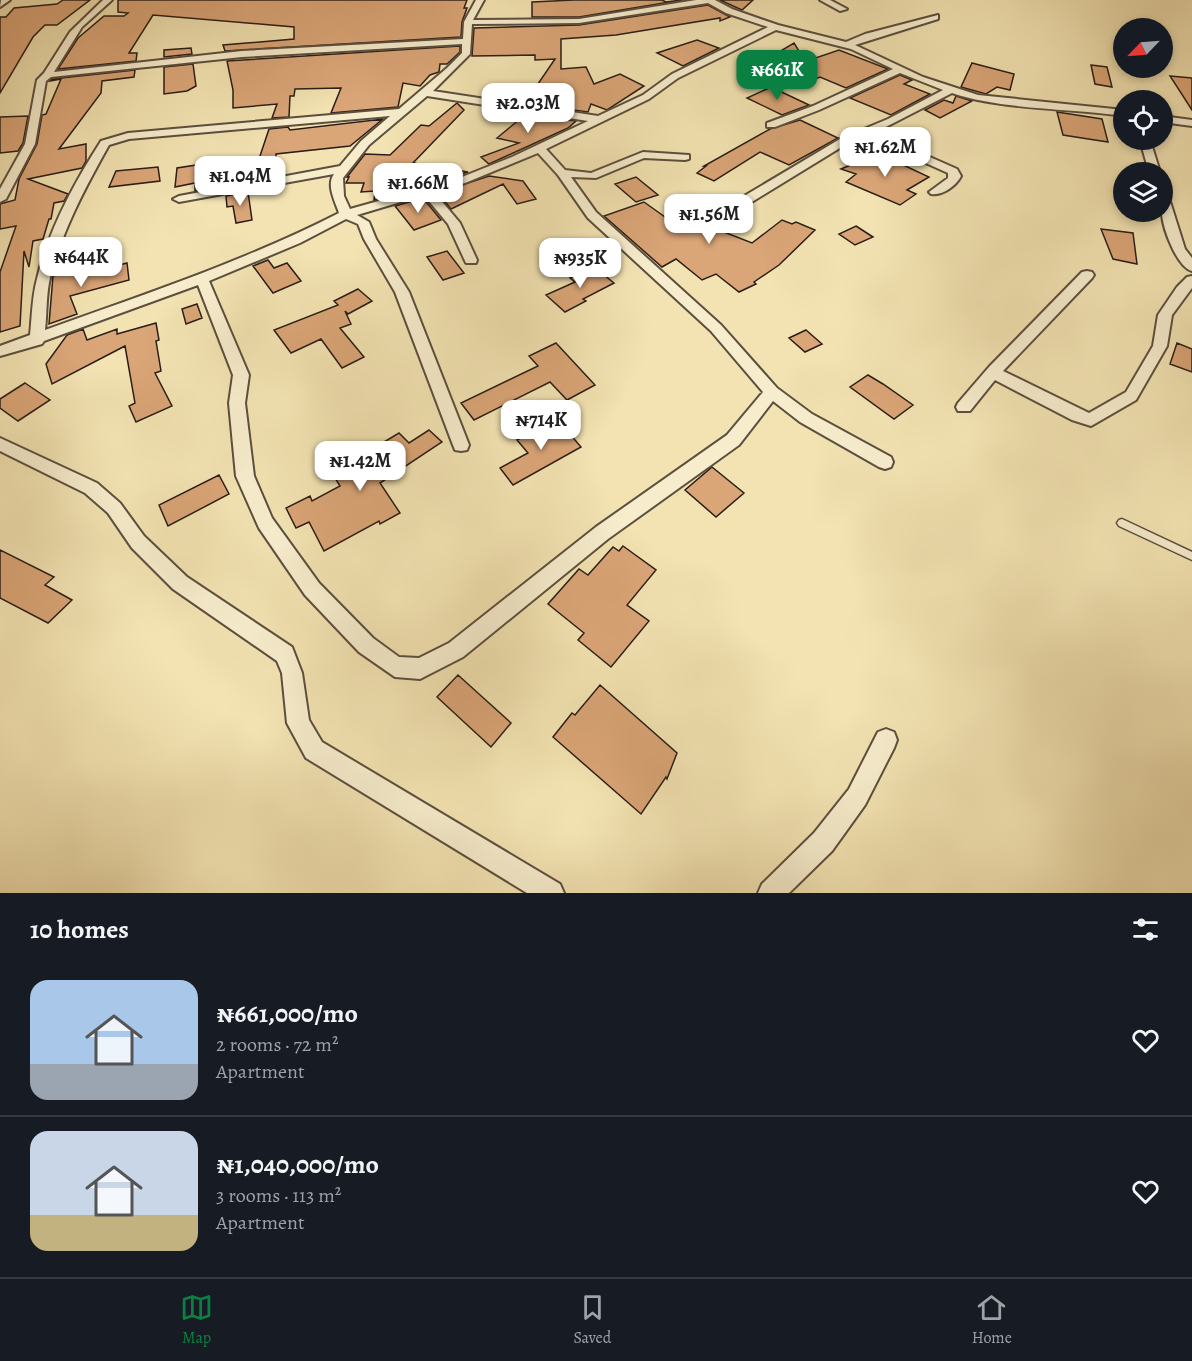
<!DOCTYPE html>
<html lang="en">
<head>
<meta charset="utf-8">
<style>
  body { margin:0; font-family:Alegreya,serif; background:#20242c; color:#f1f3f6; height:100vh; display:flex; flex-direction:column; font-size:22px; white-space:nowrap }
  * { box-sizing:border-box; margin:0 }
  p { font-size:20px; color:#9ea1a6 }
  .icon { flex:none; width:33px; height:33px; fill:none; stroke:currentColor; stroke-width:2; stroke-linecap:round; stroke-linejoin:round }
  .map { position:relative; height:893px; overflow:hidden }
  .side { display:flex; flex-direction:column; background:#171b24; flex:1 }
  .side>* { flex:none }
  .needle { width:39px; rotate:245deg }
  .buttons { position:absolute; left:1113px; top:18px; display:grid; gap:12px }
  .buttons a { display:grid; place-items:center; width:60px; height:60px; border-radius:50%; background:#171b24; box-shadow:0 3px 9px #0003; font-size:30px }
  .price { position:absolute; translate:-50% -51px; padding:0 14px; border-radius:12px; background:#fff; color:#222; font-size:20px; line-height:39px; filter:drop-shadow(0 2px 3px #0008) }
  .price::after { content:''; position:absolute; left:50%; top:36px; width:18px; height:14px; margin-left:-9px; background:inherit; clip-path:polygon(0 0,100% 0,50% 100%) }
  .price.selected { background:#0b8043; color:#fff }
  ul { padding:0; list-style:none }
  li { display:flex; align-items:center; gap:18px; height:150px; padding:0 30px }
  li+li { border-top:2px solid #363941 }
  li span { display:grid; place-items:center; flex:none; width:168px; height:120px; border-radius:18px; color:#555 }
  li>.icon { margin-inline-start:auto }
  span .icon { width:72px; height:72px; fill:#fffc; stroke-width:1 }
  li b { font-size:26px }
  h2 { display:flex; justify-content:space-between; align-items:center; height:72px; padding:0 30px; font-size:26px }
  .menu { display:flex; justify-content:space-around; align-items:center; height:84px; border-top:2px solid #363941; background:#171b24; font-size:16px; color:#9ea1a6 }
  .menu a { display:grid; justify-items:center; gap:3px }
  .menu .selected { color:#0b8043 }
  .map>svg:first-child { display:block }
  .building { fill:#daa577; stroke:#291e17; stroke-width:1.5 }
  .lines { fill:none; stroke-linecap:round; stroke-linejoin:round }
  .lane-casing { stroke:#5c4f3e; stroke-width:3 }
  .street-casing { stroke:#5c4f3e; stroke-width:4 }
  .lane { fill:#f7edcd; fill-rule:evenodd }
  .street { fill:#f7edcd; fill-rule:evenodd }
</style>
</head>
<body>
<div class="map">
<svg width="1192" height="893" viewBox="0 0 1192 893">
  <rect width="100%" height="100%" fill="#f3e3b2"/>
  <filter id="stains"><feTurbulence type="fractalNoise" baseFrequency=".00333" numOctaves="4"/><feColorMatrix values="0 0 0 0 .2 0 0 0 0 .09 0 0 0 0 .02 0 0 0 .5 -.17"/></filter>
  <radialGradient id="worn" r=".72"><stop offset=".6" stop-color="#630" stop-opacity="0"/><stop offset="1" stop-color="#630" stop-opacity=".3"/></radialGradient>
  <path class="building" d="M63,0h27l-33,25h-12l-12,12 -33,56v-76h6l8,-9 43,-4z
    M118,0h349l-3,8h3l-5,14 -1,15 -236,14 -2,-6 71,-6v-12l-141,-12 -24,38h8l-1,8 -78,8 20,-31 26,-22h20l4,-3 -10,-1z
    M574,0h88l4,2 16,-2 -103,17h-47v-15z
    M720,0h33l-11,10z
    M708,5l22,12 -10,4v-3l-104,17 -55,4v30l25,-2 8,17 26,-10 24,12 -37,24 -16,-6 -3,8 -51,-7 4,-3 -14,-2 28,-41 -20,1v-5l-63,1 2,-28 105,-3z
    M697,40l22,8 -36,18 -26,-13z
    M794,43l5,8 -25,21 65,-22 49,19 -42,19 -26,-11 -23,10 -48,-17z
    M460,46v6l-13,12h-7l-1,8 -9,3 -10,11 -17,-3 -5,24 -67,6 10,-25 -46,1 -1,7h-4l-1,21 -17,1 5,-14 -44,4v-18l-6,-29z
    M191,48l1,6 -28,3v-7z
    M972,63l42,11 -4,16 -13,-3 -11,7 -25,-7z
    M193,64l3,22 -9,5 -23,3v-27z
    M1091,65l16,2 5,20 -17,-3z
    M135,70l-1,7 -32,4 -1,12 -42,56 27,-5v17l-4,7 -54,11 40,15 -4,7 -10,2 -3,16h-2l-6,20 -10,2 -4,26 -5,-16 -4,75 -20,6v-60l16,-46 -16,3v-25l15,-4 4,-21 18,-35 5,-29 4,-1 15,-35 -11,2 2,-2z
    M900,75l12,5 -8,4 26,10 -39,21 -41,-17z
    M1170,76l22,2v32z
    M771,87l38,18 -27,10 -35,-17z
    M956,96l16,5 -32,17 -15,-8 19,-10 9,3z
    M457,103l7,7 -51,53 55,9 -94,28 1,-9 -14,1 3,-9h-18l3,-6h-2l18,-23 25,1 31,-30 8,1z
    M1057,112l45,7 6,23 -45,-7z
    M526,114l50,7 -8,7 -79,36 -8,-7 38,-14 -22,-5z
    M28,116l-5,27 -5,8 -18,2v-36z
    M383,119l-33,27 -74,8v11l-20,3 13,-39 19,-2 2,3z
    M800,120l38,18 -49,27 -29,-13 -46,29 -17,-8 9,-7h-2l66,-37z
    M877,154l5,1 47,22 -22,13 9,4 -16,11 -54,-23 10,-8 -15,-5z
    M242,158l4,23 -51,10v-8l-20,4 2,-19z
    M158,167l2,14 -51,6 7,-16z
    M489,176l34,5 13,18 -19,5 -14,-20 -52,25 -13,-16z
    M636,177l22,18 -22,7 -21,-18z
    M248,192l4,28 -16,3 -3,-17 -6,1 -1,-11z
    M423,198l18,22 -27,10 -19,-24z
    M644,202l38,27 13,-12 18,8 -2,2 41,16 30,-23 10,4 4,-2 19,8 -36,35 -25,17 2,2 -17,8 -23,-18 -14,6 -26,-21 -14,8 -58,-51z
    M856,226l17,11 -18,8 -16,-11z
    M1101,229l32,4 4,31 -24,-5z
    M447,251l17,22 -21,7 -16,-23z
    M268,260l6,8 13,-5 14,18 -28,12 -20,-27z
    M127,263l2,17 -59,16 7,18 -28,10 4,-48 31,-9 2,7z
    M593,266l21,17 -31,16 3,2 -21,11 -19,-17 29,-13 -5,-4z
    M358,289l14,12 -24,13 -3,-3 6,13 -11,4 24,29 -22,11 -21,-29 -30,14 -17,-23 64,-25 -4,-4z
    M197,304l5,14 -16,6 -4,-15z
    M156,323l3,17 -3,1 5,30 -6,2 17,33 -36,16 -7,-16 6,-3 -10,-57 -73,38 -6,-20 21,-29 16,-6 4,11 30,-11v5z
    M806,330l16,14 -17,8 -16,-14z
    M556,343l39,42 -28,15 -17,-18 -76,38 -13,-17 77,-37 -9,-10z
    M1177,343l15,6v23l-22,-8z
    M868,375l15,9 30,21 -19,14 -44,-32z
    M25,383l25,17 -32,21 -18,-13v-9z
    M557,419l24,28 -68,38 -13,-17 28,-15 -11,-13z
    M429,430l13,12 -62,41 20,30 -20,11 -1,-3 -55,30 -15,-29 -13,6 -10,-20 24,-12 2,5 28,-15 -8,-13 67,-40 10,10z
    M712,467l32,26 -28,24 -31,-27z
    M219,475l10,19 -61,32 -9,-21z
    M623,546l33,24 -29,35 22,16 -38,46 -33,-27 6,-7 -36,-29 31,-35 9,6 25,-28 6,4z
    M0,550l54,27 -9,8 27,15 -24,23 -48,-25z
    M458,675l53,48 -20,24 -54,-50z
    M600,685l77,68 -10,26 -1,-2 -25,37 -88,-77 19,-24 3,2z"/>
  <g class="lines">
    <g class="lane-casing">
      <path id="lane" d="M1122,519l70,33v8l-73,-34 -2,-3 2,-3z"/>
    </g>
    <g class="street-casing">
      <path id="street" d="M1,0h9l-10,7z
        M103,0h9l-30,27 -28,45 188,-21 221,-12 1,-17 12,-22h8l-11,20 106,-1 117,-19h19l17,9 46,16 68,17 19,-8 73,-19v4l-83,26 68,32 55,18 146,15v6c-55,-8 -122,-6 -172,-23l-74,38 11,8 68,30 4,7c-5,10 -19,20 -30,18l-2,-2 19,-14v-5l-67,-30 -12,-9 -21,9 -116,71h-8v-6l116,-69 48,-20 55,-29 -43,-17 -81,37 -44,17h-8v-4l46,-17 80,-37 -42,-20 -75,-19 -98,48 -29,21 -103,50 19,21 26,3 52,-21 46,3v4l-4,1 -41,-2 -48,20 -25,-1 25,35 125,113 56,63 35,26 79,43 2,5 -2,5 -6,2 -6,-2 -79,-45 -27,-21 -34,44 -131,94 -145,118 -43,22 -25,-2 -36,-25 -54,-57 -46,-67 -23,-52 -7,-73 4,-28 -35,-90 -154,56 -2,3 -42,12v-10l30,-11c2,-18 2,-38 7,-56 11,-48 37,-96 64,-138l27,-8 271,-24 48,-41 15,-15v-9l-220,13 -191,20 -5,4 -11,63 -29,55 -6,3v-13l25,-45 12,-64 7,-7 26,-41zM708,3l18,10 42,14 -96,47 -29,21 -45,21 -165,-25 37,-37 2,-30 107,-1zM427,96l161,25 -76,36 -55,22 -107,30 -6,-13 -1,-18 26,-33zM390,116l-29,25 -21,25 -161,30 -6,3 6,3 155,-28c-8,11 1,27 5,39 -94,48 -194,81 -294,117 2,-17 1,-36 5,-52 12,-47 35,-90 59,-133l20,-6zM538,153l20,22 30,43 123,113 52,61 -36,43 -131,92 -147,116 -30,15 -20,-1 -26,-19 -54,-55 -47,-65 -18,-42 -9,-73 4,-28 -40,-94 91,-38 46,-24 12,5 6,15 31,53 58,153 2,5 6,1 6,-1 2,-5 -60,-153 -33,-53 -7,-17 -12,-7 67,-20 24,29 18,39h10l1,-3 -17,-37 -26,-31 31,-9z
        M820,0h10l17,9 -7,2z
        M1162,116l30,4v6l-30,-4z
        M1140,140h10l10,32h-11z
        M1162,192l6,3 17,54 7,9v13c-15,-4 -29,-42 -30,-57 -1,-4 0,-15 0,-22z
        M1087,271l5,1 2,3 -2,3 -89,93 86,42 37,-21 27,-46 5,-31 19,-28 10,-10 5,-1v12l-20,27 -5,31 -31,54 -45,26 -19,-6 -77,-40 -25,31h-12l-2,-4 2,-4 31,-36 93,-95z
        M0,438l97,45 23,20 24,33 43,41 105,70 10,26 7,47 13,22 238,142 4,9h-37l-221,-135 -19,-35 -5,-50 -5,-12 -104,-72 -41,-41 -24,-35 -23,-20 -85,-42z
        M886,729l8,3 3,8 -3,8 -29,57 -33,46 -43,42h-31l4,-9 52,-51 35,-44 29,-57z"/>
    </g>
    <use href="#lane" class="lane"/>
    <use href="#street" class="street"/>
  </g>
  <rect width="100%" height="100%" filter="url(#stains)"/>
  <rect width="100%" height="100%" fill="url(#worn)"/>
</svg>
<div class="buttons">
<a><svg class="needle" viewBox="-14 -14 28 28"><path d="M0-13l5 13h-10z" fill="#e53935"/><path d="M0 13l5-13h-10z" fill="#9ea1a6"/></svg></a>
<a><svg class="icon" aria-label="locate" viewBox="0 0 24 24"><circle cx="12" cy="12" r="6"/><path d="M12 2v4M12 18v4M2 12h4M18 12h4"/></svg></a>
<a><svg class="icon" aria-label="layers" viewBox="0 0 24 24"><path d="M12 4l9 5-9 5-9-5zM3 14l9 5 9-5"/></svg></a>
</div>
<b class="price selected" style="left:777px;top:101px">₦661K</b>
<b class="price" style="left:528px;top:134px">₦2.03M</b>
<b class="price" style="left:885px;top:178px">₦1.62M</b>
<b class="price" style="left:240px;top:207px">₦1.04M</b>
<b class="price" style="left:418px;top:214px">₦1.66M</b>
<b class="price" style="left:709px;top:245px">₦1.56M</b>
<b class="price" style="left:81px;top:288px">₦644K</b>
<b class="price" style="left:580px;top:289px">₦935K</b>
<b class="price" style="left:541px;top:451px">₦714K</b>
<b class="price" style="left:360px;top:492px">₦1.42M</b>
</div>
<section class="side">
<h2>10 homes<svg class="icon" aria-label="filters" viewBox="0 0 24 24"><path d="M4 7h16M4 17h16"/><circle cx="9" cy="7" r="2"/><circle cx="15" cy="17" r="2"/></svg></h2>
<ul>
<li><span style="background:linear-gradient(#a9c7e8 70%,#9aa5b1 0)"><svg class="icon" aria-label="home" viewBox="0 0 24 24"><path d="M3 11l9-7 9 7M6 9v11h12V9"/></svg></span><div><b>₦661,000/mo</b><p>2 rooms · 72 m²</p><p>Apartment</p></div><svg class="icon" aria-label="heart" viewBox="0 0 24 24"><path d="M12 20l-8-8c-3-5 5-10 8-4 3-6 11-1 8 4z"/></svg></li>
<li><span style="background:linear-gradient(#c9d6e8 70%,#c2b280 0)"><svg class="icon" aria-label="home" viewBox="0 0 24 24"><path d="M3 11l9-7 9 7M6 9v11h12V9"/></svg></span><div><b>₦1,040,000/mo</b><p>3 rooms · 113 m²</p><p>Apartment</p></div><svg class="icon" aria-label="heart" viewBox="0 0 24 24"><path d="M12 20l-8-8c-3-5 5-10 8-4 3-6 11-1 8 4z"/></svg></li>
</ul>
</section>
<nav class="menu">
<a class="selected"><svg class="icon" aria-label="map" viewBox="0 0 24 24"><path d="M3 6l6-2 6 2 6-2v14l-6 2-6-2-6 2zM9 4v14M15 6v14"/></svg>Map</a>
<a><svg class="icon" aria-label="saved" viewBox="0 0 24 24"><path d="M7 4h10v16l-5-4-5 4z"/></svg>Saved</a>
<a><svg class="icon" aria-label="home" viewBox="0 0 24 24"><path d="M3 11l9-7 9 7M6 9v11h12V9"/></svg>Home</a>
</nav>
</body>
</html>
